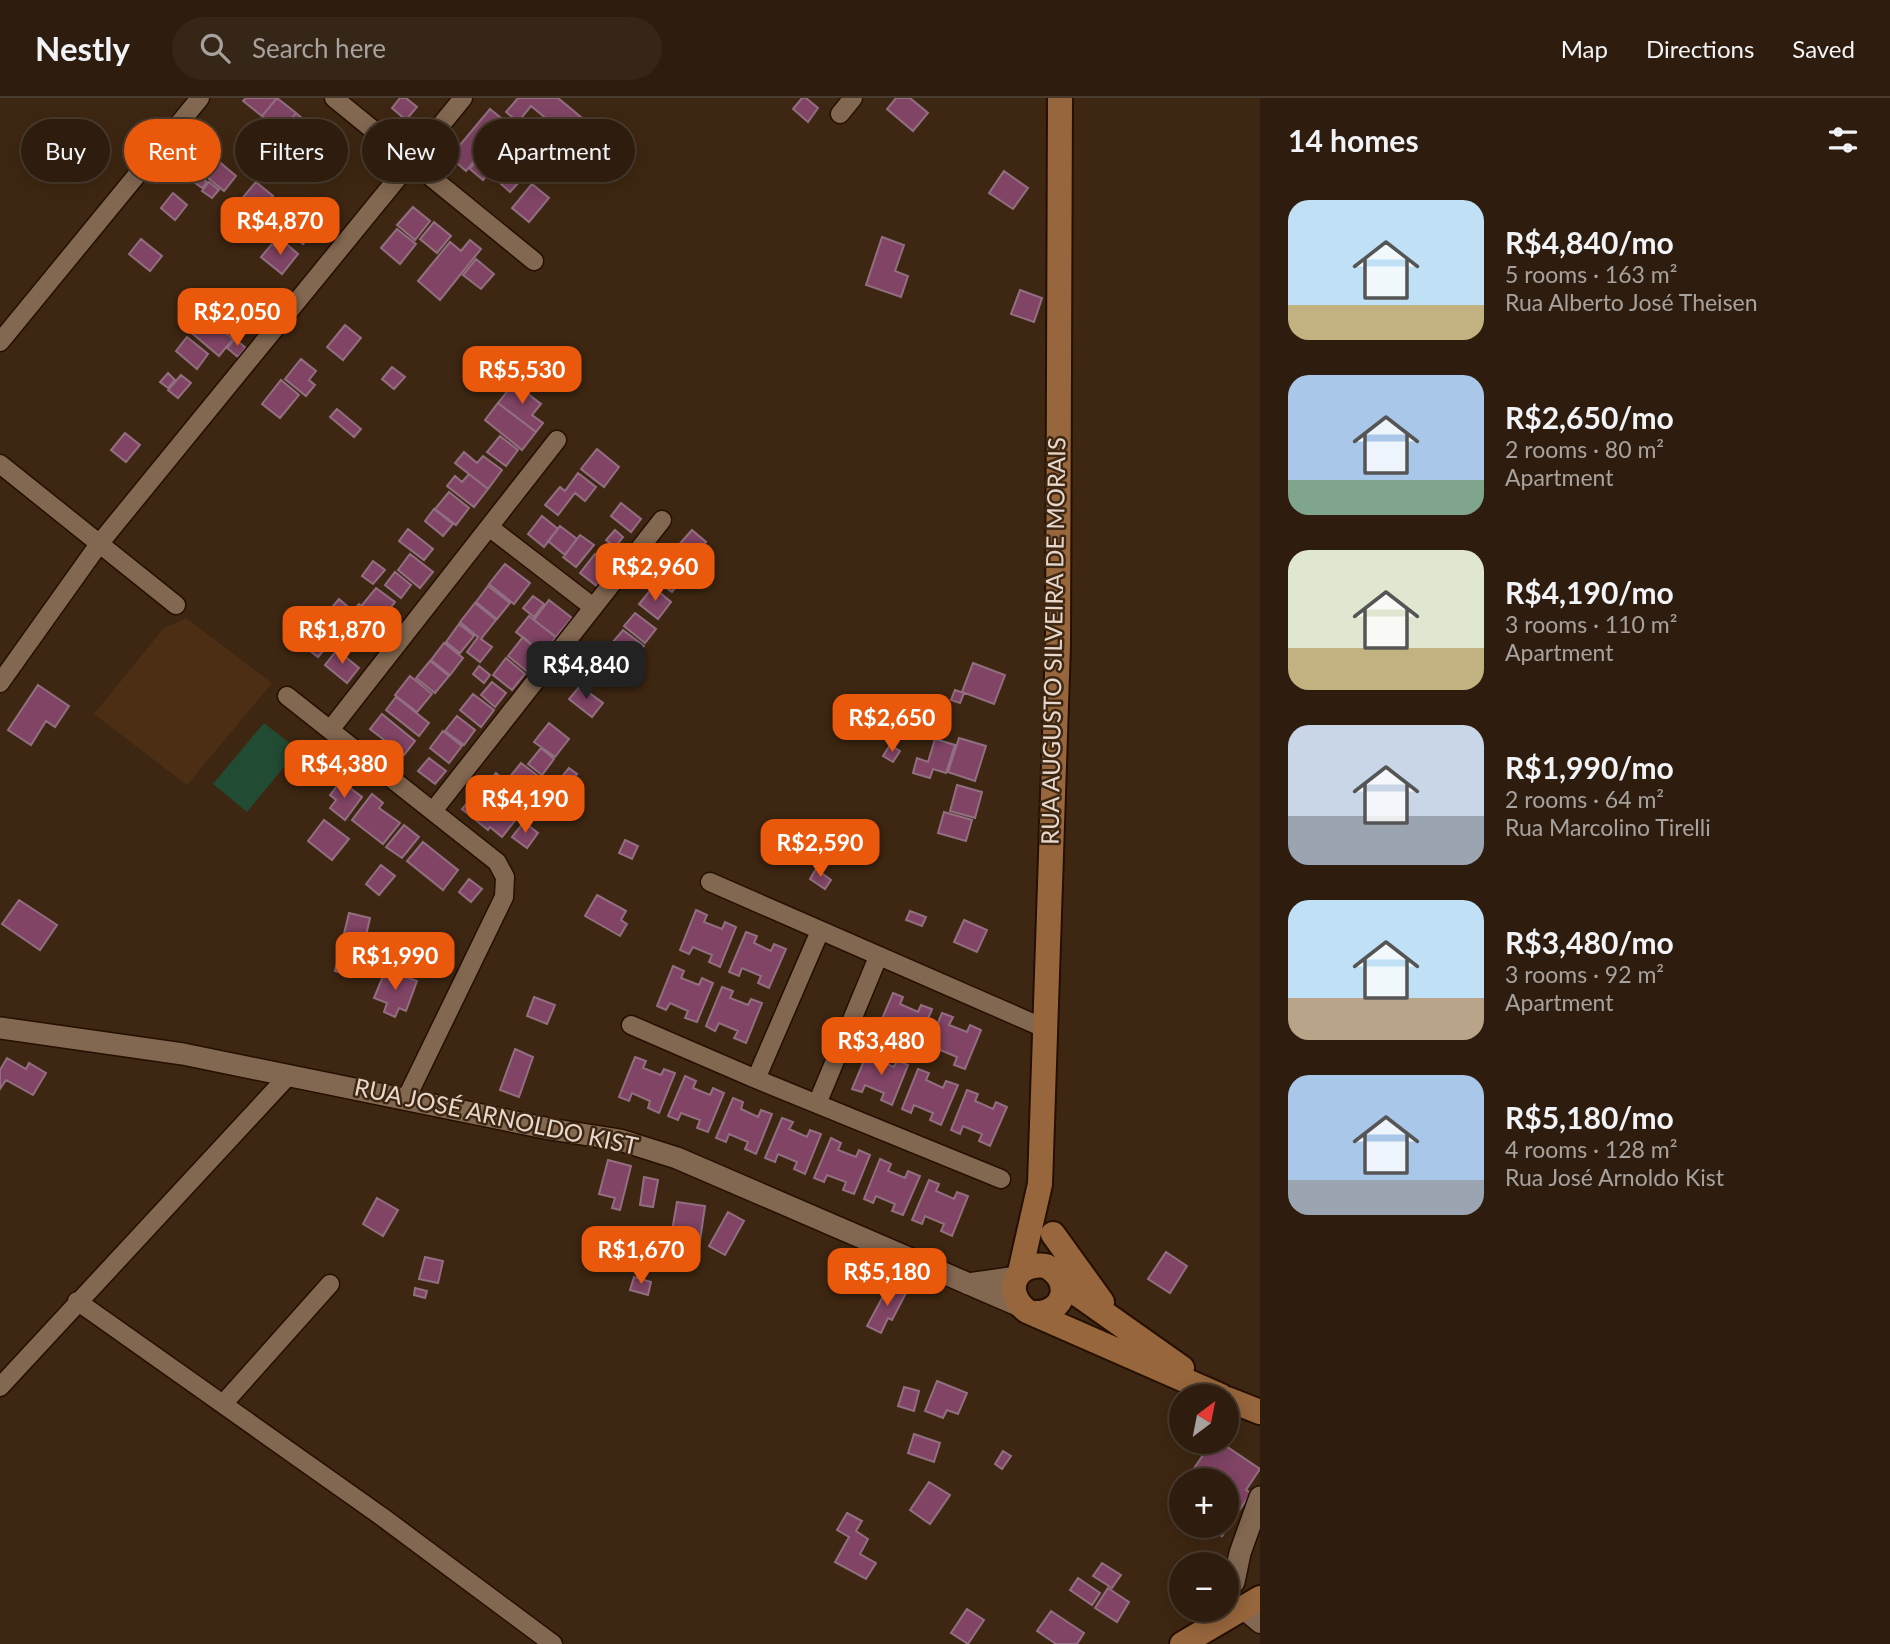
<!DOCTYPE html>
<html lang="en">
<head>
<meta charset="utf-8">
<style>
  body { margin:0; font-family:Lato,sans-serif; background:#362617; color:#f1f3f6; height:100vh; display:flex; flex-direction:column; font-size:26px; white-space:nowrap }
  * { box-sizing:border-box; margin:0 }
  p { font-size:23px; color:#a7a29e }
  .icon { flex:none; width:38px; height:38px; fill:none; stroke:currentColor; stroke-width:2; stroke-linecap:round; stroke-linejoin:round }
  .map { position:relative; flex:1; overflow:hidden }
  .details { display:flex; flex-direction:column; background:#2e1d0e; width:630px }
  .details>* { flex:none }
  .top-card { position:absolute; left:21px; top:21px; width:665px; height:63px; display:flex; gap:14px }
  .needle { width:46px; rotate:32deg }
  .tools { position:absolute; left:1169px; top:1286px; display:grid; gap:14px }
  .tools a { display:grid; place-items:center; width:70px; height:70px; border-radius:50%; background:#2e1d0e; box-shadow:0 4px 18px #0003,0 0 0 2px #493b2e; font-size:35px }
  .price { position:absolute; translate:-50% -60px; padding:0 16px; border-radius:14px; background:#ea580c; color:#fff; font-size:23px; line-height:46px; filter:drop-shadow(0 2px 4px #0008) }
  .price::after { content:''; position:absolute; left:50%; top:42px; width:21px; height:16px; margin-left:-10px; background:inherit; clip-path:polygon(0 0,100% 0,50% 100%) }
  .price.on { background:#222; color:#fff }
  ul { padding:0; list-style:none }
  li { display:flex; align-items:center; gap:21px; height:175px; padding:0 28px }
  li span { display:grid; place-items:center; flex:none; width:196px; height:140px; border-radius:21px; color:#555 }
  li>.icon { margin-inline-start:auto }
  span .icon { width:84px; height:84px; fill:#fffc; stroke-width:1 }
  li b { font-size:30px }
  h2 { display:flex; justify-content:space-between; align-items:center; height:84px; padding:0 28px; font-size:30px }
  .pill { padding:0 24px; border-radius:32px; background:#2e1d0e; box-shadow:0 4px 18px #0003,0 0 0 2px #493b2e; font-size:24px; line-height:63px }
  .pill.on { background:#ea580c; color:#fff }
  header { display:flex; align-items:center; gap:42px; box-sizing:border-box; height:98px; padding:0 35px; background:#2e1d0e; border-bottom:2px solid #493b2e }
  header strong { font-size:33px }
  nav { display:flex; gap:38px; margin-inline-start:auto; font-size:24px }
  .search { width:490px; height:63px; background:#362617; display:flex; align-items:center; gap:18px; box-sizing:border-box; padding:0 24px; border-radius:38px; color:#a7a29e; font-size:26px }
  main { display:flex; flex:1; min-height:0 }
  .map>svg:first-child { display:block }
  .built { fill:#4b2e13 }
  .green { fill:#214b33 }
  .building { fill:#814465; stroke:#916f80; stroke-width:2 }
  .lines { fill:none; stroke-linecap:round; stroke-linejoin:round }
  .minor-casing { stroke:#240f00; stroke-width:21 }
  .tertiary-casing { stroke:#240f00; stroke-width:24 }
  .secondary-casing { stroke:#240f00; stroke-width:28 }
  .minor { stroke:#836851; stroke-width:18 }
  .tertiary { stroke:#836851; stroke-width:21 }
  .secondary { stroke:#97663c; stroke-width:24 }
  .labels { text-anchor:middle; stroke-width:5; stroke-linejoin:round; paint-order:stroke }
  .street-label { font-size:24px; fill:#e8d8cc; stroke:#3e2712 }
</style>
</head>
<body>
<header>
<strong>Nestly</strong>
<div class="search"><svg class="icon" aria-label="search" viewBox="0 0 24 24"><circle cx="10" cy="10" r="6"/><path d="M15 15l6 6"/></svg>Search here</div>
<nav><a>Map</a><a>Directions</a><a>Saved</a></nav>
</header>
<main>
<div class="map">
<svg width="1260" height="1546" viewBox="0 0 1260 1546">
  <rect width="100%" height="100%" fill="#3e2712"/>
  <path class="built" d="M186,520l86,65 -85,102 -93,-71 69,-85z"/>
  <path class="green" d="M264,625l34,27 -51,62 -34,-28z"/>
  <path class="building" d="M246,0h31l-15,18 -19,-15z
    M277,0l19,15 -15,19 -19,-16z
    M400,0h6l11,9 -11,13 -14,-12z
    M518,0h40l24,20 -15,18 -36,-30 -13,16 -12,-10z
    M802,0h4l12,10 -10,14 -15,-13z
    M896,0h14l18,15 -15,18 -26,-22z
    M490,11l16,13 -40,49 -16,-14z
    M296,15l19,16 -15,18 -19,-15z
    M268,43l13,11 -8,10 -13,-11z
    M527,46l10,8 -10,13 -10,-9z
    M204,51l32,27 -12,15 -33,-27z
    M302,51l12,10 -13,16 -12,-10z
    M485,52l13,11 -15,19 -13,-11z
    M315,62l7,6 -9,12 -8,-7z
    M192,71l15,13 -5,6 -16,-12z
    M1004,73l24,17 -15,21 -24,-16z
    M509,76l10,8 -9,10 -9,-8z
    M209,84l10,8 -7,8 -10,-7z
    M256,84l17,14 -17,20 -17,-14z
    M532,86l17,14 -20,24 -17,-14z
    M173,95l14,12 -12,15 -14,-12z
    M413,109l17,14 -15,19 -18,-15z
    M294,115l21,17 -12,14 -21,-17z
    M434,124l17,14 -14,17 -17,-14z
    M397,131l19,15 -16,20 -19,-16z
    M882,139l22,8 -9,26 13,5 -7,21 -35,-12z
    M141,141l21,17 -12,15 -21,-17z
    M470,142l11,9 -41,51 -22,-19 32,-39 11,9z
    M283,143l15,13 -16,20 -21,-17 11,-13 5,4z
    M476,161l18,15 -13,15 -18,-14z
    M1020,192l22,8 -8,24 -23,-8z
    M206,219l27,22 -14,17 -26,-22z
    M345,227l16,13 -18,22 -16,-13z
    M187,239l21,17 -11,15 -21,-18z
    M235,241l11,9 -8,9 -11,-9z
    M301,261l15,12 -7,9 6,5 -9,11 -21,-17z
    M392,269l13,10 -11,12 -12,-10z
    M168,275l7,7 -7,8 -8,-6z
    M181,277l10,8 -13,15 -10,-8z
    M281,282l18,15 -19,23 -18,-14z
    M514,285l27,21 -9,11 11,8 -7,9 -38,-29z
    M498,305l38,29 -14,18 -37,-30z
    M337,311l24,20 -7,8 -24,-20z
    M125,335l15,12 -14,17 -15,-12z
    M500,338l18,14 -12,16 -19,-14z
    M597,351l22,18 -15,20 -23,-18z
    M464,354l13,11 6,-7 19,14 -14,19 -33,-26z
    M578,375l18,14 -11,14 -10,-8 -17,22 -13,-10 15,-18 5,4z
    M469,376l19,15 -14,18 -27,-21 8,-10 7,6z
    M449,394l20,16 -13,17 -21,-16z
    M621,405l20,16 -10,13 -20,-16z
    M434,411l19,15 -10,12 -18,-15z
    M542,418l16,13 -14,18 -16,-13z
    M560,428l17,13 -12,16 -17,-14z
    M408,431l25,20 -9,11 -25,-19z
    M615,432l8,7 -8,10 -9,-7z
    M692,432l14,12 -14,18 10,8 -9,12 -27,-21z
    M580,437l14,10 -18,22 -13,-10z
    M410,456l23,18 -13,16 -22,-18z
    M595,456l18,14 -15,19 -18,-14z
    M373,463l12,9 -12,14 -11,-8z
    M669,465l16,13 -13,16 -17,-12z
    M505,466l25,19 -16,21 -25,-20z
    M395,474l16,13 -10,13 -16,-13z
    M488,488l22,17 -13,16 -21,-17z
    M653,489l18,15 -13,17 -19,-15z
    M376,490l19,14 -14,18 -19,-15z
    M533,498l11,8 -10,13 -11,-9z
    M339,501l14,12 6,-7 21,16 -11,14 -36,-28z
    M549,502l23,18 -16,19 -22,-17z
    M475,505l21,17 -15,19 11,8 -12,15 -13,-10 11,-15 -18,-15z
    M329,514l26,20 -15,19 -26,-20z
    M635,515l21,16 -11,14 -21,-17z
    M529,518l27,21 -13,17 -27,-22z
    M459,526l15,12 -14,17 -14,-11z
    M623,532l21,16 -12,15 -21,-17z
    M315,537l13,10 -10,12 -13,-10z
    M523,539l20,17 -14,19 -21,-17z
    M444,545l19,15 -13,17 -19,-15z
    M610,549l16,12 -15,19 -16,-12z
    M337,552l22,18 -12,15 -22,-18z
    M506,560l19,16 -13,16 -19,-15z
    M430,563l19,15 -14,17 -19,-15z
    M973,565l32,12 -11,29 -32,-12z
    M479,568l11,9 -6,8 -11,-9z
    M410,578l22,18 -15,18 -22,-17z
    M492,584l14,11 -11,14 -14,-12z
    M38,587l31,21 -14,21 -9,-6 -15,24 -23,-15z
    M580,588l23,17 -11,14 -23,-18z
    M955,592l9,3 -4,10 -9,-3z
    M473,596l21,16 -13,17 -21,-17z
    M396,599l33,26 -10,13 -33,-26z
    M382,616l33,27 -11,14 -34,-26z
    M457,618l18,14 -11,15 -19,-14z
    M549,625l20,16 -14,18 -21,-15z
    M443,633l19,15 -13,17 -19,-15z
    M959,640l27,8 -11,35 -27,-9z
    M935,641l20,6 -9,28 -13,-4 -3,9 -17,-5 4,-15 11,4z
    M890,647l10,6 -7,11 -10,-6z
    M541,650l13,11 -12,16 -14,-11z
    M429,660l17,13 -11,13 -17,-13z
    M521,665l21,16 -13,17 -21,-17z
    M569,670l8,6 -12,16 -8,-7z
    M496,675l34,28 -13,17 -35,-28z
    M341,683l21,16 -17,23 -15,-12 6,-8 -6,-5z
    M957,687l25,7 -7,26 -25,-7z
    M538,693l7,6 -7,9 -7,-6z
    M486,695l31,25 -15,19 -12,-10 -2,3 -26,-21 6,-7 6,5z
    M372,696l11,9 -4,5 21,15 -17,21 -31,-24z
    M944,714l28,8 -6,21 -28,-8z
    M324,722l25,19 -17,21 -24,-19z
    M524,724l14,11 -11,15 -15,-11z
    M404,727l15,12 -17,21 -16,-11z
    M625,742l13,6 -6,13 -13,-6z
    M423,744l35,28 -15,20 -36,-29z
    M381,767l14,11 -16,19 -13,-11z
    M816,771l15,11 -6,9 -15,-10z
    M469,781l13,10 -11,13 -12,-10z
    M597,797l29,16 -5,9 6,4 -7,12 -35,-20z
    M19,802l38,25 -17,25 -38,-26z
    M696,812l11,5 -3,7 18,7 3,-7 11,5 -16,40 -11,-5 3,-7 -19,-8 -4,7 -9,-4z
    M910,813l16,6 -4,9 -16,-6z
    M349,815l21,5 -13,58 -22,-5z
    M964,822l23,10 -10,22 -23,-10z
    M746,834l11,4 -3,7 17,8 3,-7 12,5 -17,39 -11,-5 3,-7 -19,-8 -3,8 -10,-4z
    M673,868l11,5 -3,7 18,7 3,-7 11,5 -16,39 -12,-4 3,-7 -18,-8 -4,7 -9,-4z
    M386,871l31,12 -11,30 -7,-3 -4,9 -11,-5 3,-9 -13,-5z
    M722,889l11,4 -3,7 18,7 3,-6 11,4 -16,40 -12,-5 4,-7 -19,-8 -4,8 -9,-5z
    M893,895l10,4 -3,7 18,8 3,-7 11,4 -16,40 -11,-5 3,-7 -19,-8 -3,8 -10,-4z
    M534,899l21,8 -8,19 -20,-8z
    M942,915l11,4 -4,8 18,7 3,-7 11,5 -16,39 -11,-4 3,-8 -19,-8 -3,8 -10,-4z
    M515,951l18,8 -14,40 -19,-7z
    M869,951l10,4 -3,7 18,7 3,-7 11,5 -16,40 -11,-5 3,-7 -19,-8 -3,7 -10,-3z
    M635,959l11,4 -3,7 18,7 3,-6 11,4 -16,40 -11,-5 2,-7 -18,-8 -3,8 -10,-4z
    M7,960l19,11 3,-6 17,10 -13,22 -27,-15 -6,9v-19z
    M918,971l11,4 -3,7 17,8 3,-7 12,4 -17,40 -11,-5 3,-7 -19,-8 -3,8 -9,-4z
    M685,978l11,5 -3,7 17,7 3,-7 11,5 -16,39 -11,-4 3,-8 -19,-7 -3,7 -10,-4z
    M967,992l11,4 -3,7 18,8 3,-7 11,5 -17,39 -11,-5 3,-7 -19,-8 -3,8 -9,-4z
    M733,1000l10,4 -2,7 17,8 3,-7 11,4 -16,40 -11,-5 3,-7 -19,-8 -3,8 -10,-4z
    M782,1020l11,4 -4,7 18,8 3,-7 11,4 -16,40 -11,-5 3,-7 -19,-8 -3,8 -10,-4z
    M831,1040l10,5 -3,7 18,7 3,-7 11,5 -16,39 -11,-4 3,-8 -19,-7 -3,7 -10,-4z
    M880,1061l11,5 -3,7 17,7 3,-7 12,5 -17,39 -11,-4 3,-7 -19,-8 -3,7 -9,-4z
    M608,1062l23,6 -11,44 -8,-2 3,-10 -16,-4z
    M644,1079l14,3 -5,27 -13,-2z
    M929,1082l10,4 -3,7 18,8 3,-7 11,4 -16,40 -11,-5 3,-7 -19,-8 -3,8 -10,-4z
    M377,1100l21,12 -15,26 -20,-12z
    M677,1104l28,4 -6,42 -23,-4 -3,16 -10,-2 3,-16 4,1z
    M728,1114l16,9 -19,34 -16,-9z
    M648,1141l12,3 -4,18 -11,-3z
    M1166,1154l21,14 -17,27 -22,-14z
    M425,1159l18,4 -5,22 -19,-4z
    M634,1179l17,5 -3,13 -18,-5z
    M889,1187l17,8 -14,27 -4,-2 -7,15 -14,-7z
    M415,1190l12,3 -2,7 -11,-3z
    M937,1283l30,12 -9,21 -11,-4 -4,8 -18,-7z
    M904,1289l15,4 -5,20 -16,-5z
    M914,1336l26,9 -6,19 -26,-9z
    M1212,1344h8l40,27 -14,21 5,3 -29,43 -15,-10h20v-46h-41z
    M1003,1353l8,5 -9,13 -7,-5z
    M929,1384l21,13 -20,29 -20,-14z
    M1181,1389v22l-10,-7z
    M847,1415l15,8 -6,10 12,8 -8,15 16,9 -10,16 -31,-17 14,-25 -12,-7z
    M1102,1465l19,12 -9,13 -19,-12z
    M1078,1480l22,15 -8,12 -22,-15z
    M1108,1490l21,14 -12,20 -22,-14z
    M967,1511l17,11 -16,24 -17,-11z
    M1051,1513l33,22 -7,11h-21l-19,-13z"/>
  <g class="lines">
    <g class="minor-casing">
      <path id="minor" d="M334,0l200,163
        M840,16l13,-16
        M0,244l200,-244
        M0,366l176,141
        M489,429l104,80
        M0,585l99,-139 364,-446
        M287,598l210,166 8,15 -1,20 -98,202
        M330,632l227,-290
        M433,713l229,-291
        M710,784l334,146
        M631,927l125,54 245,100
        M756,981l64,-148
        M817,1006l61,-147
        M77,1203l304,215 172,128
        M0,1289l289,-312
        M223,1306l107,-120
        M1241,1510l19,16"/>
    </g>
    <g class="tertiary-casing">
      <path id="tertiary" d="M0,930l183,26 367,75 70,11 57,18 343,148
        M968,1186l49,-7
        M1234,1484l6,-29 20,-56"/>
    </g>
    <g class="secondary-casing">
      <path id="secondary" d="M1053,1136l49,68
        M1020,1174l20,-88 18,-539 2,-547
        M1063,1186l119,84
        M1034,1215c32,1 39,-33 12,-47 -31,-5 -44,26 -19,45l194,85
        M1227,1301l33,13
        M1182,1546l78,-46"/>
    </g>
    <use href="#minor" class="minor"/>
    <use href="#tertiary" class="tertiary"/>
    <use href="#secondary" class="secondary"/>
  </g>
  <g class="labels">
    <g class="street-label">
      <text transform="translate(1054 543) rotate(-89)" y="8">RUA AUGUSTO SILVEIRA DE MORAIS</text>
      <text transform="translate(496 1019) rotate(12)" y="8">RUA JOSÉ ARNOLDO KIST</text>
    </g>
  </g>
</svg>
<div class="tools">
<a><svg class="needle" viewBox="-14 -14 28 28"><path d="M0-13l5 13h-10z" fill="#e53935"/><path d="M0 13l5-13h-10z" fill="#a7a29e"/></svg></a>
<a>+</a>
<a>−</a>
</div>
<b class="price" style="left:280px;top:159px">R$4,870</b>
<b class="price" style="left:237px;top:250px">R$2,050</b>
<b class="price" style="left:522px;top:308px">R$5,530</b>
<b class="price" style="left:655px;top:505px">R$2,960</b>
<b class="price" style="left:342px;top:568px">R$1,870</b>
<b class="price on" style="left:586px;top:603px">R$4,840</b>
<b class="price" style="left:892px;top:656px">R$2,650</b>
<b class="price" style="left:344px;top:702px">R$4,380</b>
<b class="price" style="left:525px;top:737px">R$4,190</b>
<b class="price" style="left:820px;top:781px">R$2,590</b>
<b class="price" style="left:395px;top:894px">R$1,990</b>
<b class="price" style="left:881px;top:979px">R$3,480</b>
<b class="price" style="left:641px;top:1188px">R$1,670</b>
<b class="price" style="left:887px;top:1210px">R$5,180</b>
<div class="top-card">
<a class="pill">Buy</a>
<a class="pill on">Rent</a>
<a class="pill">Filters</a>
<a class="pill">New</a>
<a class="pill">Apartment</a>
</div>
</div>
<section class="details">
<h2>14 homes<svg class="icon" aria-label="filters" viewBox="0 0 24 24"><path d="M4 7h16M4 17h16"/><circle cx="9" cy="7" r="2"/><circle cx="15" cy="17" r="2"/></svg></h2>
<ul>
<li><span style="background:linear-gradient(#bfe0f5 75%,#c2b280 0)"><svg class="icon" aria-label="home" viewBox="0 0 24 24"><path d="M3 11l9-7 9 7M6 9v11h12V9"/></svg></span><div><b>R$4,840/mo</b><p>5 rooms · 163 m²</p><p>Rua Alberto José Theisen</p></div></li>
<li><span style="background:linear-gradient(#a9c7e8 75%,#7fa58c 0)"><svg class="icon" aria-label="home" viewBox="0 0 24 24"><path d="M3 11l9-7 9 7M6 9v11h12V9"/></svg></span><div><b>R$2,650/mo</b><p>2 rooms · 80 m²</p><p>Apartment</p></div></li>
<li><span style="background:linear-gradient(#dfe7d0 70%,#c2b280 0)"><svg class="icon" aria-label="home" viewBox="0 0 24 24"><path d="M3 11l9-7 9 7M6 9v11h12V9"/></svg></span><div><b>R$4,190/mo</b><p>3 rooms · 110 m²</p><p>Apartment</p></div></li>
<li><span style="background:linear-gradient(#c9d6e8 65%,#9aa5b1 0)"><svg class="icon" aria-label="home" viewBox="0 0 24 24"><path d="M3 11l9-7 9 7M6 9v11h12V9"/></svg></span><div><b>R$1,990/mo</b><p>2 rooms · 64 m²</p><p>Rua Marcolino Tirelli</p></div></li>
<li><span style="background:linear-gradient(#bfe0f5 70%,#b9a48a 0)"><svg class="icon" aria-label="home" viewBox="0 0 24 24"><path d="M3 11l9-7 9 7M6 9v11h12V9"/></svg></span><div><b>R$3,480/mo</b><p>3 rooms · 92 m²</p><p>Apartment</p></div></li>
<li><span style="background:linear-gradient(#a9c7e8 75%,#9aa5b1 0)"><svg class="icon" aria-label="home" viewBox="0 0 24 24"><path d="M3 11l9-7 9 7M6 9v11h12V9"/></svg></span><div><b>R$5,180/mo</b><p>4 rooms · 128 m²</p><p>Rua José Arnoldo Kist</p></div></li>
</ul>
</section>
</main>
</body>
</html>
